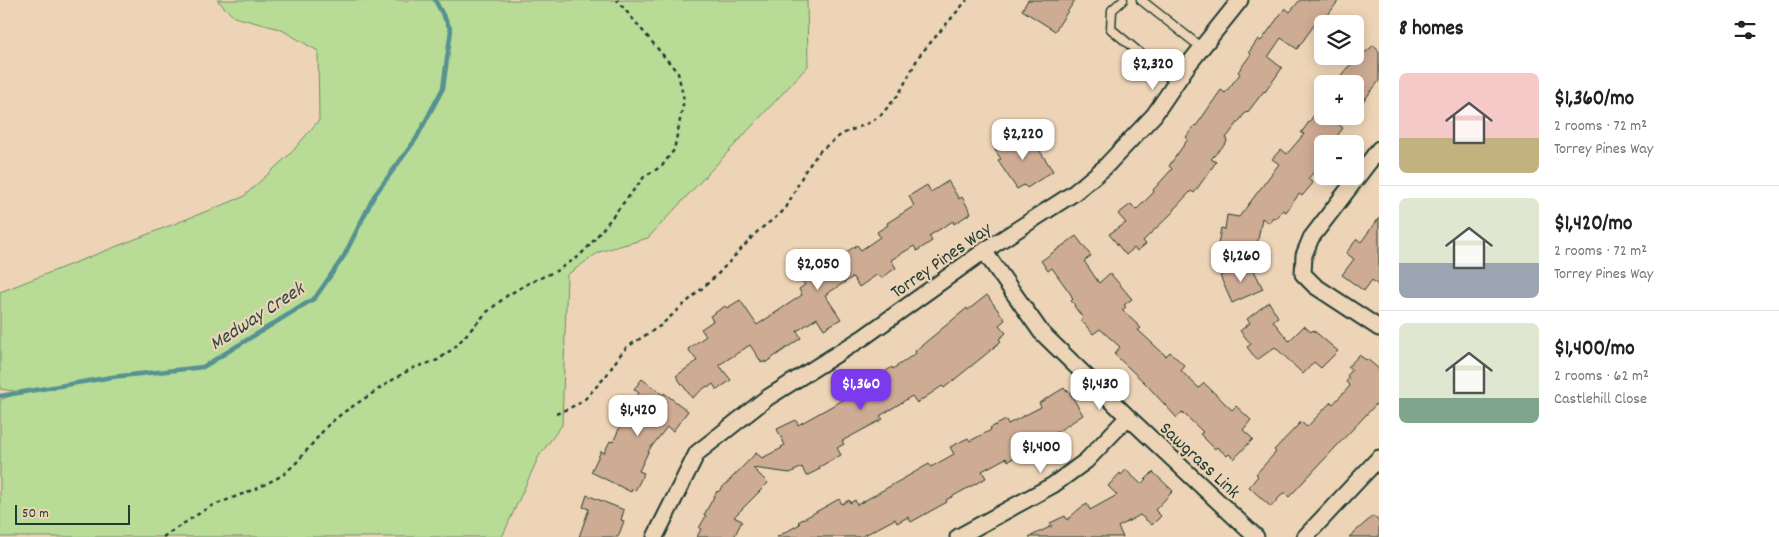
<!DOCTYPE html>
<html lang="en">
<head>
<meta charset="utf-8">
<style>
  body { margin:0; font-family:Dekko,sans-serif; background:#f6f6f6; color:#202124; height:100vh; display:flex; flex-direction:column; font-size:19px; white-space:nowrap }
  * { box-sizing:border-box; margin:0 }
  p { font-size:16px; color:#757577 }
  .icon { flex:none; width:28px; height:28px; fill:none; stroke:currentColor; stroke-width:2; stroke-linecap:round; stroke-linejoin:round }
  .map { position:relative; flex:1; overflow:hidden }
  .details { display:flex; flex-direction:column; background:#fff; width:400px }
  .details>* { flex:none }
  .tools { position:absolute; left:1314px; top:15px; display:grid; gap:10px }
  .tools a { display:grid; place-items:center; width:50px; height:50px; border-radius:8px; background:#fff; box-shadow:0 2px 12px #0003; font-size:25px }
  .scale { position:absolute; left:15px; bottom:12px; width:115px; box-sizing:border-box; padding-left:5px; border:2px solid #1f3d34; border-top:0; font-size:14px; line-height:18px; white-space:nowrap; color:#1f3d34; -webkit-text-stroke:4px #eed4b6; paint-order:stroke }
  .price { position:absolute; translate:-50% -42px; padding:0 11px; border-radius:10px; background:#fff; color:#222; font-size:16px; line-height:32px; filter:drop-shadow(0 1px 2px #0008) }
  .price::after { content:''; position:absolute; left:50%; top:30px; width:15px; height:11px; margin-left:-8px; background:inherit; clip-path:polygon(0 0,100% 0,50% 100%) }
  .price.on { background:#7c3aed; color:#fff }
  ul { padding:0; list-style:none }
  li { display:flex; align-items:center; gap:15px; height:125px; padding:0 20px }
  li+li { border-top:1px solid #e0e0e0 }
  li span { display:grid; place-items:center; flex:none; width:140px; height:100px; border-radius:8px; color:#555 }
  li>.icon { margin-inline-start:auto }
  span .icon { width:60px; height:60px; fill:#fffc; stroke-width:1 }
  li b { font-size:21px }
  h2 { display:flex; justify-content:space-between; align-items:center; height:60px; padding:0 20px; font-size:21px }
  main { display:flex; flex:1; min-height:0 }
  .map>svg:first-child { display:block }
  .green { fill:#b8db96; stroke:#6c8c65 }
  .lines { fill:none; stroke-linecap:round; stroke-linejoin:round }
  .stream { stroke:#559291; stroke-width:4.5 }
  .building { fill:#ceab93; stroke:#1f3d34 }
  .service-casing { stroke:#1f3d34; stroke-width:11 }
  .minor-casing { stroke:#1f3d34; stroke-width:19 }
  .path { stroke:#1f3d34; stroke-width:2.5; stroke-dasharray:4 4; stroke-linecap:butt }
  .service { stroke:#eed4b6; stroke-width:8 }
  .minor { stroke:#eed4b6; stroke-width:15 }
  .labels { text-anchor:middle; stroke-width:4.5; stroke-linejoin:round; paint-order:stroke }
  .street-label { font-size:19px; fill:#1f3d34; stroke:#eed4b6 }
  .water-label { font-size:20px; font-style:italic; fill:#284b44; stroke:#eed4b6 }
</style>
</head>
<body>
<main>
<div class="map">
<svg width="1379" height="537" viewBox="0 0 1379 537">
  <rect width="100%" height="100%" fill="#eed4b6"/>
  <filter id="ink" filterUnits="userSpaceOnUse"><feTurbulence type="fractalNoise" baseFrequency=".02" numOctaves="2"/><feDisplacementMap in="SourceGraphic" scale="10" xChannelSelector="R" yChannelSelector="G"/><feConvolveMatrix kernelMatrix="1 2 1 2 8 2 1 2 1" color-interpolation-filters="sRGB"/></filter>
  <g filter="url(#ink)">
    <path class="green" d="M217,0h590l1,66 -160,172 -49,14 -32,23 -5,150 -23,31 -37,81h-502v-137l20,-8 -20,-3v-97l243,-95 48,-44 28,-33 -1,-69 -38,-22 -46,-12z"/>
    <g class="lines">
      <path class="stream" d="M0,396l112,-19 91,-10 112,-69 29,-42 30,-60 42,-57 27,-51 8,-58 -16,-30"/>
    </g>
    <path class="building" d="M1028,0h47l-20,31 -33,-21z
      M1300,0h39l-20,27 -4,-3 -18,25 -16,-11 -13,19 14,11 -17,24 -1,-1 -17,22 -1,-1 -20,26 1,4 -16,17 5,3 -22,31 -3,-2 -18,19 1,1 -31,30 3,3 -9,7 -3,-3 -8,7 -17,-21 17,-11 -8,-9 13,-10 5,6 18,-18 -1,-2 19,-21 -3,-3 19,-27 -2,-2 9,-12 1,1 25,-36 4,3 15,-19 -2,-2 13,-18 -2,-2 9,-13 3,2 24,-33 5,4z
      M1374,45l5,7v29l-24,31v-28h-21l13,-16z
      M1322,104v12h22l-6,8 5,4 -12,16h-9v18l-14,17 5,4 -11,13 -3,-2 -13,18 -3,-2 -7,9 -3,-2 -4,6 -7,-5 -8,43 -38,-6 5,-27 4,1 2,-14 12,2 40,-53 -7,-5 9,-10 6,5 17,-20 -3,-1z
      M1026,130l27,41 -26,17 -3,-3 -7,4 -19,-28 3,-2 -6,-9z
      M948,181l11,18 3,-2 9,16 -17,11 -1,-3 -24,15 3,5 -15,10 -3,-5 -23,14 5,8 -15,10 -3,-4 -19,13 -6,-10 -28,18 16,24 -17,10 -7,-11 -20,13 4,7 -36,25v-2l-3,2 -12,-18 -31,20 12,15 -14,10 -4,-6 -4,3 -2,-1 -15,12 -16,-22 21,-15 -9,-12 18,-13 -5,-7 12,-8 -3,-5 15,-10 2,2 13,-8 17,25 45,-30 -3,-6 6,-4 -9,-13 31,-20 6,9 24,-16 4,5 19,-13 -3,-5 11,-7 -1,-2 27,-17 -5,-10 18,-11 4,7z
      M1379,218v68l-7,-6 -8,11 -22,-16 12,-16 -8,-6 11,-14 4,3z
      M1076,236l15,20 -7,5 15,22 11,-10 22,26 -8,6 2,2 -4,3 19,18 -3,2 28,26 4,-4 15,14 -4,5 18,17 5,-5 28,27 4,-4 15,14 -8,10 10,9 -19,20 -5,-5 -2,2 -10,-9 -2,2 -15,-15 3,-2 -21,-20 -5,6 -32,-35 -31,-29 6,-7 -20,-18 -7,5 -12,-14 2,-2 -9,-12 1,-1 -4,-4 2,-2 -2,-2 1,-1 -20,-28 -4,3 -7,-10z
      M1250,262l13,27 -31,14 -12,-27z
      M987,295l18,25 -6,5 7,8 -7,6 2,2 -16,14 -41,33 -2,-2 -25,17 -5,-7 -32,20 3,3 -41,22 2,3 -7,4 4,7 -22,12 1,2 -14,7 -4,-9 -12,6 -37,-5 15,15 -34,34 8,4 -8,16h-37l4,-8 -2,-1 7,-12 -2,-1 13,-24 1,1 38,-39 6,5 20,-10 -1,-1 4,-2 -8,-16 19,-9 2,5 59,-33 2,3 24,-14 -4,-5 13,-9 1,2 23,-16 -1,-2 52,-43 1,2z
      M1269,302l9,15 -5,4 16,20 15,-15 7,6 2,-2 25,21 -17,17 -7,-6 -11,12 -28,-27 -18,13 -10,-13 4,-3 -11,-13 10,-8 -3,-4z
      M1359,355l7,5 1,-1 12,10v32l-90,96 -5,-5 -13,15 -22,-20 9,-11 -2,-2 20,-22 -2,-2 27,-28 6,5 24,-25 2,2 17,-18 -4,-4 3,-4 -2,-2 5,-6 -4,-3z
      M642,379l21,16 1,-2 24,18 -15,20 -6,-4 -18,23 -10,21 5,2 -9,18 -3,-2 -1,3 -40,-20 10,-21 3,2 6,-12 3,1 13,-28 9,-11 -2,-2 6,-8 -5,-4z
      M1064,388l2,3 2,-1 15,25 -38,25 3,6 -19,10 -3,-5 -18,10 -2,-3 -24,13 4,7 -40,22 1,2 -36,20 -3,-5 -11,6 -2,-4 -34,18h-84l23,-13 -2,-2 41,-23 3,5 7,-4 1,3 5,-3 2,5 72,-41 2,3 23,-13 -4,-7 18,-9 2,3 21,-11 -1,-2 16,-8 2,4 33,-17 -2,-4z
      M1126,470l15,14 12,-12 20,19 -18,19 6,6 -9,9 -12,-10 -22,12 5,10h-94l23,-11 -2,-3 15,-7 2,4 12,-11 8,-5 3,6 27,-15 -9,-9 12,-13 1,2z
      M587,495l37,15 -3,10 3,1 -6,16h-39l10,-28 -6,-2z
      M1373,516l6,5v16h-30z"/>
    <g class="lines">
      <g class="service-casing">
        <path id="service" d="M1123,0l-11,10 -1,19 65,54
          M1141,0l61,48"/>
      </g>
      <g class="minor-casing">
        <path id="minor" d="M1379,149l-68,89 -7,17 -1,19 12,12 64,42
          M984,251l57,81 87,85 128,120
          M655,537l42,-84 70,-55 97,-61 120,-86 90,-58 30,-25 50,-53 34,-50 52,-65
          M958,537l95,-52 33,-24 42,-44
          M1305,537l74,-79"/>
      </g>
      <path class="path" d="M556,414l22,-10 7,-5 21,-23 14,-21 7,-8 33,-21 57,-51 41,-44 22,-17 6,-6 19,-37 15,-20 22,-17 29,-12 10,-7 18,-21 20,-38 48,-56
        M163,537l46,-30 49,-19 25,-13 14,-13 31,-37 16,-13 53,-35 16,-9 25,-8 17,-13 32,-35 21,-17 19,-11 29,-13 22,-14 12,-12 54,-68 18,-11 12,-16 10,-50 -6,-27 -61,-73"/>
      <use href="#service" class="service"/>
      <use href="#minor" class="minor"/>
    </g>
  </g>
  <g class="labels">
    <g class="street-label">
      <text transform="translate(940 259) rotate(-35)" y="7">Torrey Pines Way</text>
      <text transform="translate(1201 459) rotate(43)" y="7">Sawgrass Link</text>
    </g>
    <g class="water-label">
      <text transform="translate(256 315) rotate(-33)" y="7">Medway Creek</text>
    </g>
  </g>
</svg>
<div class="tools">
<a><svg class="icon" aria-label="layers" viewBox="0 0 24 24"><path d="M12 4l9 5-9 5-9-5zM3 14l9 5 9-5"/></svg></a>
<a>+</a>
<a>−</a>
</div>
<div class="scale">50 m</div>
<b class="price" style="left:1153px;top:91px">$2,320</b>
<b class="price" style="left:1023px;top:161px">$2,220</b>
<b class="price" style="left:1241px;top:283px">$1,260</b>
<b class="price" style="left:818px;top:291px">$2,050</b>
<b class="price on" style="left:861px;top:411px">$1,360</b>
<b class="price" style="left:1100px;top:411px">$1,430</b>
<b class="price" style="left:638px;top:437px">$1,420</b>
<b class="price" style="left:1041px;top:474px">$1,400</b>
</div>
<section class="details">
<h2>8 homes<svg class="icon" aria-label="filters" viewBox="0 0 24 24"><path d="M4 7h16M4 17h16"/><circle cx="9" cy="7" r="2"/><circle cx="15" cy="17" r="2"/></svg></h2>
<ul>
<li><span style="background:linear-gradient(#f6c9c9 65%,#c2b280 0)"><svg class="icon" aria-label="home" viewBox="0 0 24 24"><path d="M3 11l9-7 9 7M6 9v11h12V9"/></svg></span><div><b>$1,360/mo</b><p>2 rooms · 72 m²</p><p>Torrey Pines Way</p></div></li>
<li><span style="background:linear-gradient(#dfe7d0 65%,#9aa5b1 0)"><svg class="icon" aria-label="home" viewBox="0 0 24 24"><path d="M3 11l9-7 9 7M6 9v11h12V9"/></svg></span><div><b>$1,420/mo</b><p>2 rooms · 72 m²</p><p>Torrey Pines Way</p></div></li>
<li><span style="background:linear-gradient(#dfe7d0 75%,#7fa58c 0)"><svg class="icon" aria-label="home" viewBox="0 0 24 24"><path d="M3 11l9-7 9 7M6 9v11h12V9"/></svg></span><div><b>$1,400/mo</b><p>2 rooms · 62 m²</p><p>Castlehill Close</p></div></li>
</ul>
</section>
</main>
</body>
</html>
